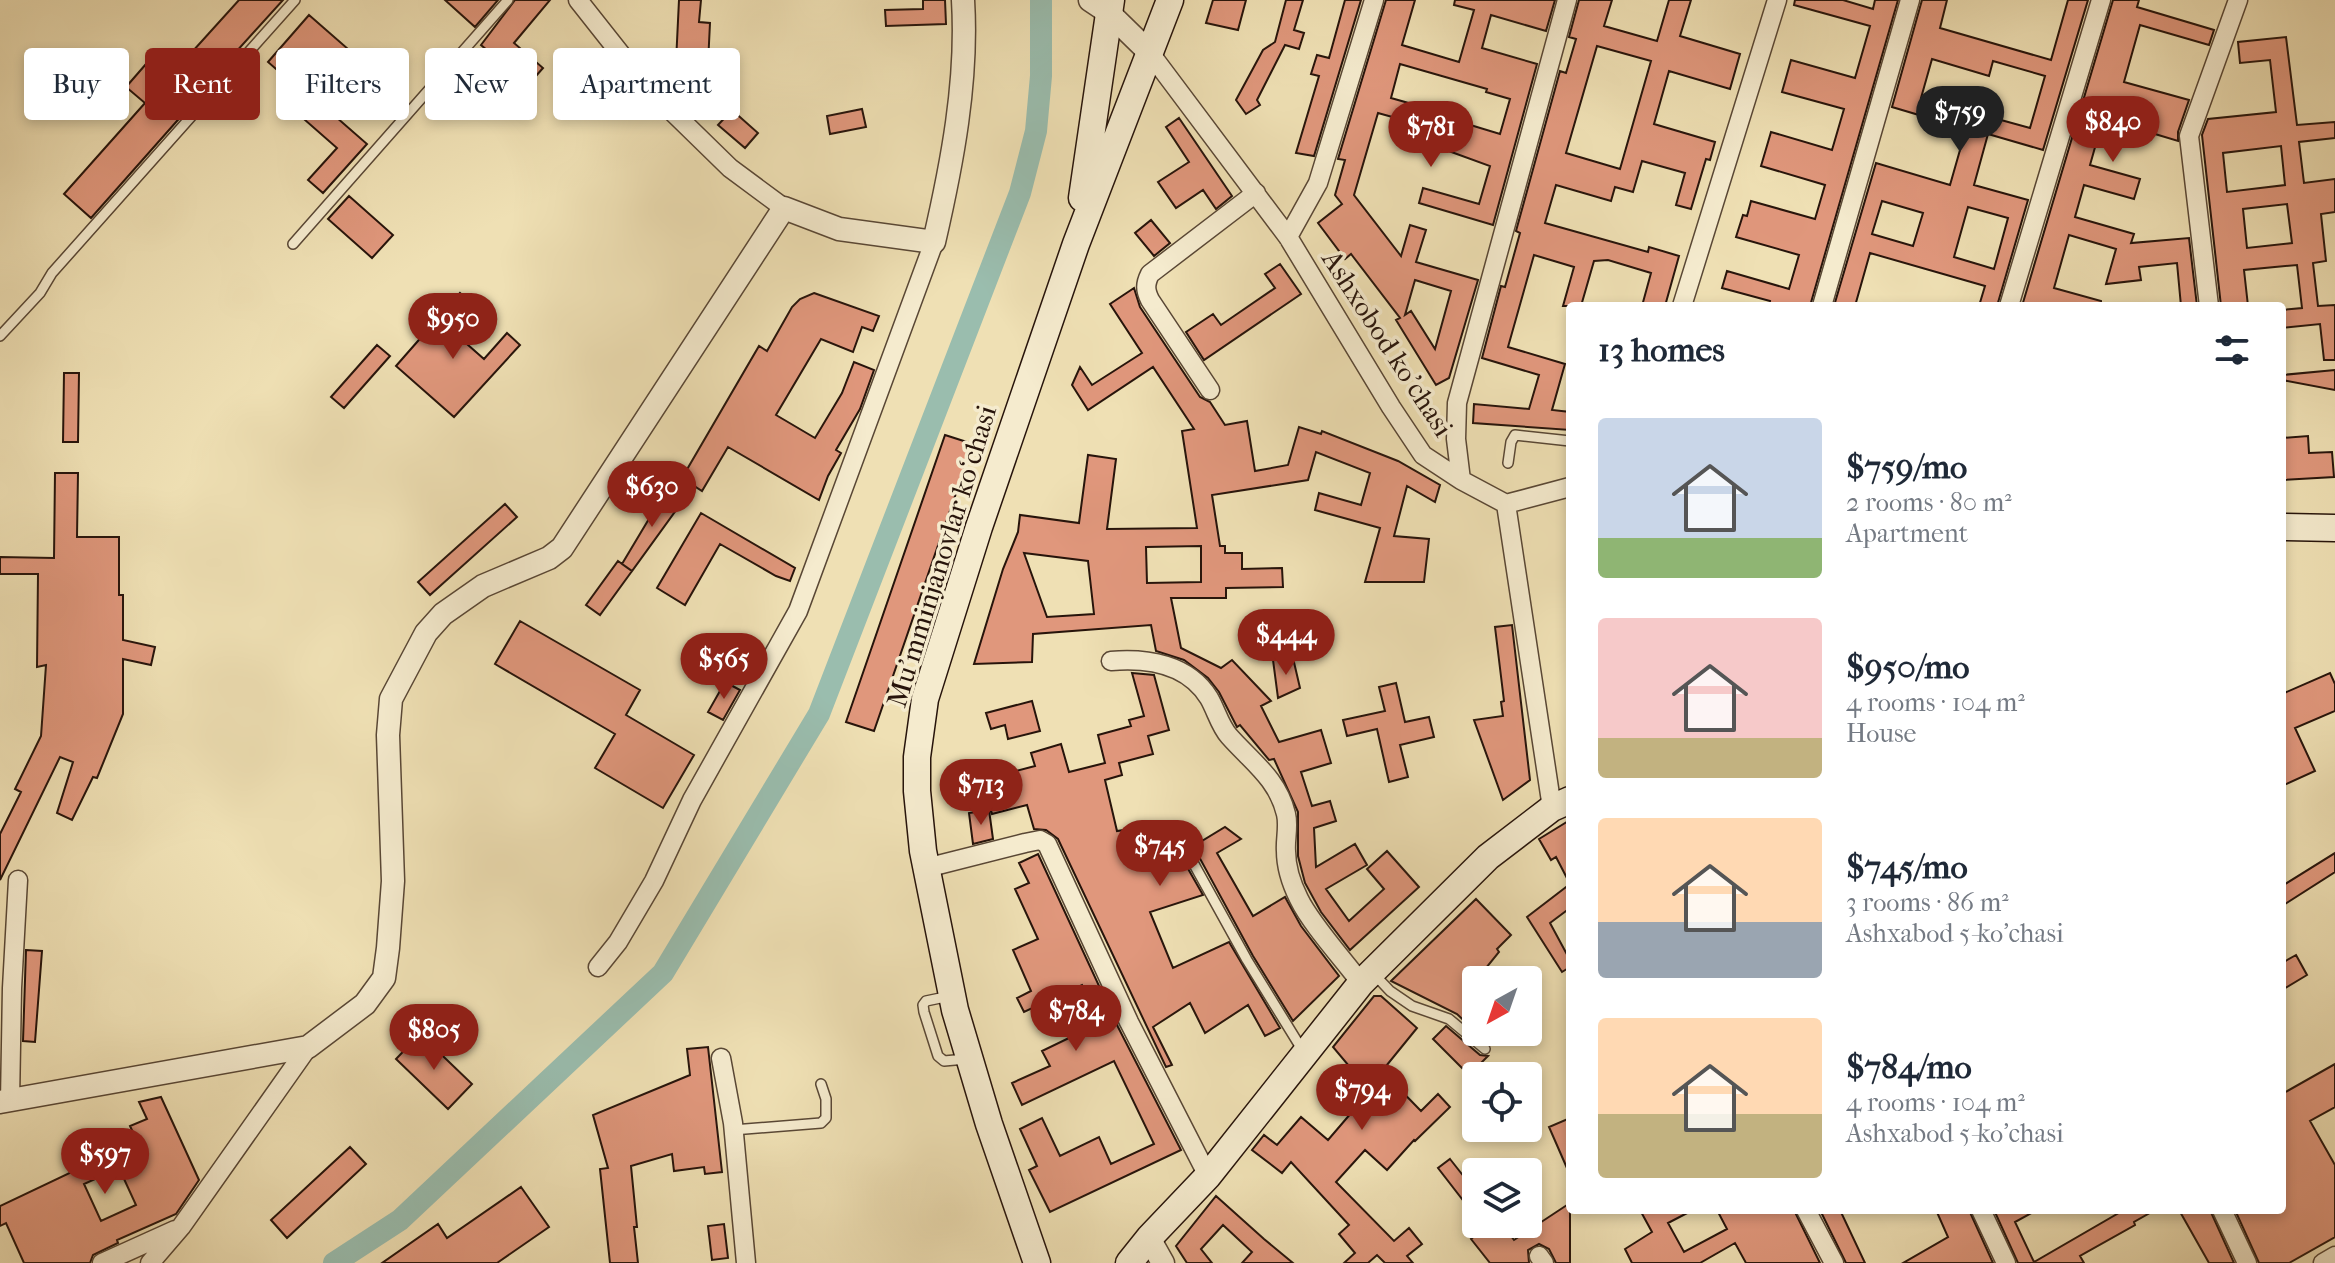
<!DOCTYPE html>
<html lang="en">
<head>
<meta charset="utf-8">
<style>
  body { margin:0; font-family:"IM FELL French Canon",serif; background:#f2f2f3; color:#1f2937; height:100vh; display:flex; flex-direction:column; font-size:30px; white-space:nowrap }
  * { box-sizing:border-box; margin:0 }
  p { font-size:26px; color:#747a83 }
  .icon { flex:none; width:44px; height:44px; fill:none; stroke:currentColor; stroke-width:2; stroke-linecap:round; stroke-linejoin:round }
  .map { position:relative; flex:1; overflow:hidden }
  .panel { position:absolute; left:1566px; top:302px; width:720px; height:912px; display:flex; flex-direction:column; background:#fff; border-radius:8px; box-shadow:0 4px 12px #0003 }
  .panel>* { flex:none }
  .top-card { position:absolute; left:24px; top:48px; width:760px; height:72px; display:flex; gap:16px }
  .needle { width:52px; rotate:220deg }
  .buttons { position:absolute; left:1462px; top:966px; display:grid; gap:16px }
  .buttons a { display:grid; place-items:center; width:80px; height:80px; border-radius:8px; background:#fff; box-shadow:0 4px 12px #0003; font-size:40px }
  .price { position:absolute; translate:-50% -68px; padding:0 18px; border-radius:28px; background:#8f2418; color:#fff; font-size:26px; line-height:52px; filter:drop-shadow(0 2px 4px #0008) }
  .price::after { content:''; position:absolute; left:50%; top:48px; width:24px; height:18px; margin-left:-12px; background:inherit; clip-path:polygon(0 0,100% 0,50% 100%) }
  .price.current { background:#222; color:#fff }
  ul { padding:0; list-style:none }
  li { display:flex; align-items:center; gap:24px; height:200px; padding:0 32px }
  li span { display:grid; place-items:center; flex:none; width:224px; height:160px; border-radius:8px; color:#555 }
  li>.icon { margin-inline-start:auto }
  span .icon { width:96px; height:96px; fill:#fffc; stroke-width:1 }
  li b { font-size:34px }
  h2 { display:flex; justify-content:space-between; align-items:center; height:96px; padding:0 32px; font-size:34px }
  .chip { padding:0 28px; border-radius:8px; background:#fff; box-shadow:0 4px 12px #0003; font-size:28px; line-height:72px }
  .chip.current { background:#8f2418; color:#fff }
  .map>svg:first-child { display:block }
  .lines { fill:none; stroke-linecap:round; stroke-linejoin:round }
  .canal { stroke:#9abdae; stroke-width:22 }
  .building { fill:#e0977c; stroke:#27140b; stroke-width:2; fill-rule:evenodd }
  .service-casing { stroke:#594735; stroke-width:12 }
  .minor-casing { stroke:#594735; stroke-width:21 }
  .tertiary-casing { stroke:#594735; stroke-width:25 }
  .secondary-casing { stroke:#27140b; stroke-width:29 }
  .service { stroke:#f5ebce; stroke-width:9 }
  .minor { stroke:#f5ebce; stroke-width:18 }
  .tertiary { stroke:#f5ebce; stroke-width:22 }
  .secondary { stroke:#f5ebce; stroke-width:26 }
  .labels { text-anchor:middle; stroke-width:7; stroke-linejoin:round; paint-order:stroke }
  .street-label { font-size:28px; fill:#27140b; stroke:#f5ebce }
</style>
</head>
<body>
<div class="map">
<svg width="2335" height="1263" viewBox="0 0 2335 1263">
  <rect width="100%" height="100%" fill="#efe0b4"/>
  <filter id="stains"><feTurbulence type="fractalNoise" baseFrequency=".0025" numOctaves="4"/><feColorMatrix values="0 0 0 0 .2 0 0 0 0 .09 0 0 0 0 .02 0 0 0 .5 -.17"/></filter>
  <radialGradient id="worn" r=".72"><stop offset=".6" stop-color="#630" stop-opacity="0"/><stop offset="1" stop-color="#630" stop-opacity=".3"/></radialGradient>
  <g class="lines">
    <path class="canal" d="M334,1263l66,-43 263,-247 156,-259 201,-521 16,-62 5,-55v-76"/>
  </g>
  <path class="building" d="M239,0h44l-67,74 -24,-22z
    M445,0h53l-23,27z
    M515,0h35l-36,43 29,25 -15,17 -47,-40z
    M679,0h22l-2,22 11,1 -3,61 -32,-1z
    M923,0h22l1,24 -60,2 -1,-16 38,-1z
    M1213,0h33l-8,30 -32,-7z
    M1286,0h17l-9,30 10,3 -5,16 -14,-4 -28,55 3,5 -14,9 -10,-14 27,-50 12,-8z
    M1345,0h16l-47,156 -18,-3 23,-77 -8,-2 6,-19 12,3z
    M1386,0h29l-13,45 57,17 15,-52 -20,-5 1,-5h100l-9,31 -55,-16 -9,33 55,16 -44,161 -74,-22 4,-15 56,16 11,-38 -55,-20 3,-12 6,-17 56,17 10,-35 -24,-7 1,-3 -87,-25 -9,34 53,15 -5,17 -61,-17 -24,82 47,61 9,-31 16,5 -10,32 62,18 -29,98 -13,7 -40,-65 4,-2 -49,-64 -6,5 -27,-36 24,-19 -7,-9 10,-35 -7,-1zM1415,280l36,11 -16,58 -24,-38 -6,4z
    M1579,0h33l-8,26 53,15 12,-41h22l-11,36 60,18 -10,35 -61,-18 -15,53 61,18 -5,18 -4,-1 -15,50 -15,-4 9,-32 -43,-12 -9,31 -18,-5 -4,14 -55,-16 -11,38 103,29 1,-5 30,9 -14,50h-23l9,-33 -43,-13 -14,1 -13,45h-18l11,-39 -40,-12 -26,92 57,17 -13,46 18,2v18l-97,-7 1,-19 55,5 10,-34 -57,-17 19,-72 4,1 15,-54 -4,-2 44,-160 6,2 10,-34 -7,-2zM1597,46l54,15 -31,108 -54,-16z
    M1795,0h48l30,9 2,-9h23l-88,306h-41l1,-5 -48,-13 5,-17 62,18 10,-34 -63,-18 7,-22 4,1 4,-15 64,18 10,-34 -64,-19 10,-34 61,18 12,-41 -62,-17 9,-32 64,18 15,-52 -76,-21z
    M1922,0h25l-7,28 111,32 17,-60h20l-45,150 -55,-16 -14,51 54,15 -31,106h-18l6,-20 -115,-33 -15,53h-21l42,-143 74,22 16,-56 -74,-22zM1932,59l57,17 4,-15 52,15 -15,52 -109,-30zM1882,201l41,12 -10,33 -41,-12zM1968,207l40,11 -14,51 -40,-12z
    M2113,0h26l-2,7 77,23 -5,15 -69,-20 -16,57 65,18 -11,32v9l-23,-7 2,-8 -52,-14 -15,53 50,14 -6,20 -50,-14 -9,32 59,17 -3,9 58,-5 8,68h-16l-4,-43 -38,4 2,13 -35,4 10,-35 -47,-14 -15,53 47,13v5h-79z
    M309,15l47,41 -41,47 -47,-41z
    M2286,37l11,88 38,-3v16l-36,4 5,41 31,-4v33l-14,2 5,47 -13,2 5,43 17,-1v55h-11l-4,-36 -38,4v-18l20,-2 -5,-43 -53,5 4,36h-27l-19,-171 6,-16 68,-7 -6,-52 -30,3 -2,-21zM2281,146l4,39 -58,7 -4,-39zM2287,204l5,39 -45,5 -4,-39z
    M146,64l46,40 -101,114 -27,-24 81,-91 -19,-16z
    M320,103l47,41 -44,49 -15,-13 29,-32 -32,-28z
    M862,109l4,18 -36,7 -3,-18z
    M732,110l26,23 -13,15 -27,-23z
    M1179,118l53,78 -16,13 -13,-19 -27,18 -18,-26 31,-20 -23,-35z
    M349,196l44,39 -21,23 -44,-39z
    M1151,220l19,23 -16,13 -19,-23z
    M1280,264l21,30 -97,66 -18,-28 27,-18 8,11 54,-37 -10,-14z
    M1134,288l6,19 60,90 10,5 15,23 22,-4 8,50 33,-6 11,-38 22,7 1,-3 76,30 42,24 -5,17 -28,-16 -13,50 35,3 -5,43h-59l15,-54 -65,-18 4,-17 42,12 9,-32 -54,-21 -8,28 -96,15 8,51h5v7h17v16l40,-1 1,19 -57,1v10h-55l10,50 40,20 11,-8 39,41 -10,5 18,36 42,-12 10,33 -30,9 11,34 18,-5 6,20 -22,7 2,39 39,-23 12,21 -41,24 23,32 35,-32 -17,-20 20,-18 32,36 -69,63 -29,-38 -16,-29 -7,-27v-44l-24,-53 -5,1 -29,-35 -3,2 -18,-35 -11,-14 -24,-18 -28,-9 -5,-26 -118,9 -1,28 -58,2 29,-95 15,-37 2,-17 59,8 9,-68 28,4 -9,70 90,-1 -15,-97 12,-2 -41,-62 -65,43 -16,-25 8,-18 12,18 50,-32 -32,-49zM1201,546v36l-54,1 -1,-36zM1024,553l64,8 6,53 -47,3z
    M460,293l14,12 -23,25 33,29 23,-26 13,12 -66,72 -58,-51z
    M814,293l65,23 -6,15 -11,-4 -9,25 -32,-13 -45,76 39,23 27,-45 12,-31 20,8 -14,39 -24,41 5,3 -13,23 -9,24 -91,-53 -26,44 -20,-13 77,-132 8,5 25,-44 8,-8z
    M377,345l13,11 -46,52 -13,-11z
    M2335,370v20l-53,-10v-5z
    M64,373h15l-1,69h-15z
    M945,435l28,9 -99,287 -28,-9z
    M2308,436l1,17 23,-1 2,25 -52,3v-42z
    M55,473h23l-1,64h42v58h4v45l32,7 -4,18 -28,-6v55l-26,64 -4,-1 -21,43 -15,-7 16,-51 -13,-5 -60,123v-46l21,-42 -6,-3 26,-53 5,-71 -9,2 1,-93h-38v-17l54,1z
    M665,492l17,10 -50,69 -10,-7z
    M505,504l12,13 -87,78 -12,-13z
    M701,513l94,55 -5,13 -14,-5 -56,-32 -35,61 -28,-17z
    M618,561l14,10 -32,44 -14,-10z
    M520,621l120,69 -14,25 68,40 -31,53 -68,-40 20,-34 -120,-70z
    M1512,625l18,155 -27,20 -29,-80 29,-4 -2,-14 3,-1 -9,-74z
    M1293,658l7,30 -22,10 -5,-38z
    M1132,673l22,2 15,55 -21,6 5,18 -34,9 3,12 -17,5 12,51 59,-9 11,28 38,-23 16,12 -24,14 36,63 32,-19 16,29 38,50 -46,45 -40,-65 -56,-103 -10,-3 -4,4v6l20,35 -53,17 23,56 56,-26 51,86 -15,8 -17,-31 -43,28 -15,-30 -37,24 19,38 -6,2 -108,-228 -12,-9 -12,-1 -7,-24 -35,9 -10,-34 53,-14 -4,-13 30,-9 8,28 36,-9 -7,-28 33,-9 -2,-6 15,-4z
    M2330,673l5,11v27l-40,17 20,43 -33,15v-92z
    M725,682l15,8 -17,30 -15,-8z
    M1396,683l9,39 24,-5 5,20 -34,8 8,32 -19,5 -12,-53 -30,7 -4,-16 42,-9 -6,-24z
    M1032,701l8,30 -32,8 -3,-14 -14,4 -5,-16z
    M989,810l4,29 -20,5 -4,-31z
    M1570,820v88l-20,15 20,37v7l-8,5 -35,-55 43,-33 -14,-27 -5,3 -12,-21z
    M2335,853v19l-53,34v-20z
    M1038,854l80,173 63,123 -131,62 -21,-42 8,-4 -17,-37 22,-11 18,38 39,-19 12,27 43,-20 -40,-83 -92,44 -10,-22 38,-17 -8,-15 58,-28 -18,-38 -58,27 -7,-14 14,-7 -18,-41 25,-11 -23,-50 14,-6 -10,-20z
    M1476,899l35,36 -14,14 2,3 -30,37 7,7v36l-19,-18 -66,-33z
    M26,950l16,1 -7,91 -12,-1z
    M2296,955l11,20 -25,15v-27z
    M1374,996h7l36,32 -35,43 39,40 17,-17 12,13 -35,34 -1,-1 -27,30 -22,-20 -29,32 58,59 15,-13 13,16 -15,12 6,7h-28l-8,-8 -9,8h-24l11,-10 -16,-19 10,-9 -58,-63 -9,11 -30,-23 12,-15 13,10 24,-28 27,23 42,-49 -37,-44z
    M1446,1026l34,29 8,1 -6,6 7,7 -7,7h-6v6l-43,-43z
    M420,1034l52,50 -24,25 -52,-50z
    M708,1047l14,125 -17,2 -1,-7 -30,4 -2,-17 -41,12 6,61h-3l4,36h-28l-10,-94 8,-1 -15,-53 97,-40 -3,-26z
    M2335,1064v43l-25,14 25,44v72l-46,26h-30l-24,-53h47v-116z
    M161,1097l38,83 -23,34 -59,26 1,3 -25,12 -3,8h-66l-18,-40 -6,3v-20l137,-65 -7,-15 17,-7 -8,-17zM119,1168l17,37 -35,16 -17,-37z
    M1570,1118v57l-21,-48z
    M350,1147l16,17 -79,74 -16,-18z
    M1450,1159l26,33v25l-38,-49z
    M521,1187l28,40 -52,36h-115l56,-39 9,14z
    M1216,1196l48,43 29,24h-51l10,-11 -29,-27 -22,24 11,14h-25l-11,-17z
    M1570,1203v60h-14l-7,-14 -10,-5 -11,6 1,13h-39l-19,-24 18,-15h13l12,16z
    M1640,1210h53l-25,13 16,29 43,-23 -10,-19h77l26,53h-74l-11,-20 -35,20h-68l-7,-14 27,-17z
    M1820,1210h20l25,53h-19z
    M1936,1210h33l24,53h-90l45,-26z
    M1994,1210h43l-22,12 19,40 90,-52h31l-21,12 1,3 -55,31 4,7h-66z
    M2179,1210h31l24,53h-25z
    M724,1224l4,34 -16,2 -4,-34z"/>
  <g class="lines">
    <g class="service-casing">
      <path id="service" d="M293,244l215,-244
        M0,336l40,-43 12,-20 243,-273
        M1508,463l3,-21 4,-7 55,6
        M1190,857l57,103 56,91
        M1374,974l16,17 22,15 37,13 36,30
        M950,996l-24,5 -3,4 1,7 14,44 6,5 22,-2
        M733,1130l88,-7 5,-5v-19l-5,-15"/>
    </g>
    <g class="minor-casing">
      <path id="minor" d="M578,0l68,86 84,82 54,40
        M1150,53l138,184 103,170 32,48 38,25 45,24 46,304
        M1288,237l30,-54 56,-183
        M1682,306l95,-306
        M1822,306l88,-306
        M2009,306l92,-306
        M2209,306l-20,-170 49,-136
        M1210,390l-60,-90c-5,-10 -5,-16 0,-26l106,-81
        M1461,480l-5,-41 1,-36 110,-403
        M1506,504l64,-17
        M1111,661c36,-3 77,3 98,37 7,12 11,28 20,38 22,25 49,43 57,78 3,12 -1,26 0,37 0,16 6,34 13,48 12,25 44,60 62,84
        M926,868l99,-25 15,-3 7,4 82,178 79,154
        M598,967l20,-25 36,-61 38,-81 106,-189 136,-369
        M721,1058l12,65 13,140
        M10,1101l2,-113 6,-108
        M1806,1210l28,53
        M1981,1210l25,53
        M2222,1210l25,53
        M1539,1256l5,7
        M102,1263l73,-33
        M150,1263l31,-36 127,-180
        M2323,1263l12,-7"/>
    </g>
    <g class="tertiary-casing">
      <path id="tertiary" d="M1090,0l18,12 42,41
        M0,1102l308,-55 57,-43 19,-26 4,-30 5,-67 -5,-146 3,-36 35,-66 17,-19 40,-28 66,-28 13,-10 222,-340 55,21 95,13c18,-78 34,-161 29,-242
        M1149,1238l14,25"/>
    </g>
    <g class="secondary-casing">
      <path id="secondary" d="M1082,198l29,-198
        M2282,527l53,1
        M1037,1263l-48,-139 -34,-114 -32,-159 -6,-60v-34l8,-58 54,-172 97,-283 94,-244
        M1129,1263l20,-25 59,-62 153,-193 127,-126 64,-49 18,-8"/>
    </g>
    <use href="#service" class="service"/>
    <use href="#minor" class="minor"/>
    <use href="#tertiary" class="tertiary"/>
    <use href="#secondary" class="secondary"/>
  </g>
  <g class="labels">
    <g class="street-label">
      <text transform="translate(1388 343) rotate(57)" y="10">Ashxobod ko'chasi</text>
      <text transform="translate(941 556) rotate(-73)" y="10">Mu’mminjanovlar ko‘chasi</text>
    </g>
  </g>
  <rect width="100%" height="100%" filter="url(#stains)"/>
  <rect width="100%" height="100%" fill="url(#worn)"/>
</svg>
<div class="buttons">
<a><svg class="needle" viewBox="-14 -14 28 28"><path d="M0-13l5 13h-10z" fill="#e53935"/><path d="M0 13l5-13h-10z" fill="#747a83"/></svg></a>
<a><svg class="icon" aria-label="locate" viewBox="0 0 24 24"><circle cx="12" cy="12" r="6"/><path d="M12 2v4M12 18v4M2 12h4M18 12h4"/></svg></a>
<a><svg class="icon" aria-label="layers" viewBox="0 0 24 24"><path d="M12 4l9 5-9 5-9-5zM3 14l9 5 9-5"/></svg></a>
</div>
<b class="price current" style="left:1960px;top:154px">$759</b>
<b class="price" style="left:2113px;top:164px">$840</b>
<b class="price" style="left:1431px;top:169px">$781</b>
<b class="price" style="left:453px;top:361px">$950</b>
<b class="price" style="left:652px;top:529px">$630</b>
<b class="price" style="left:1286px;top:677px">$444</b>
<b class="price" style="left:724px;top:701px">$565</b>
<b class="price" style="left:981px;top:827px">$713</b>
<b class="price" style="left:1160px;top:888px">$745</b>
<b class="price" style="left:1076px;top:1053px">$784</b>
<b class="price" style="left:434px;top:1072px">$805</b>
<b class="price" style="left:1362px;top:1132px">$794</b>
<b class="price" style="left:105px;top:1196px">$597</b>
<div class="top-card">
<a class="chip">Buy</a>
<a class="chip current">Rent</a>
<a class="chip">Filters</a>
<a class="chip">New</a>
<a class="chip">Apartment</a>
</div>
<section class="panel">
<h2>13 homes<svg class="icon" aria-label="filters" viewBox="0 0 24 24"><path d="M4 7h16M4 17h16"/><circle cx="9" cy="7" r="2"/><circle cx="15" cy="17" r="2"/></svg></h2>
<ul>
<li><span style="background:linear-gradient(#c9d6e8 75%,#8fb573 0)"><svg class="icon" aria-label="home" viewBox="0 0 24 24"><path d="M3 11l9-7 9 7M6 9v11h12V9"/></svg></span><div><b>$759/mo</b><p>2 rooms · 80 m²</p><p>Apartment</p></div></li>
<li><span style="background:linear-gradient(#f6c9c9 75%,#c2b280 0)"><svg class="icon" aria-label="home" viewBox="0 0 24 24"><path d="M3 11l9-7 9 7M6 9v11h12V9"/></svg></span><div><b>$950/mo</b><p>4 rooms · 104 m²</p><p>House</p></div></li>
<li><span style="background:linear-gradient(#ffd9b3 65%,#9aa5b1 0)"><svg class="icon" aria-label="home" viewBox="0 0 24 24"><path d="M3 11l9-7 9 7M6 9v11h12V9"/></svg></span><div><b>$745/mo</b><p>3 rooms · 86 m²</p><p>Ashxabod 5-ko'chasi</p></div></li>
<li><span style="background:linear-gradient(#ffd9b3 60%,#c2b280 0)"><svg class="icon" aria-label="home" viewBox="0 0 24 24"><path d="M3 11l9-7 9 7M6 9v11h12V9"/></svg></span><div><b>$784/mo</b><p>4 rooms · 104 m²</p><p>Ashxabod 5-ko'chasi</p></div></li>
</ul>
</section>
</div>
</body>
</html>
